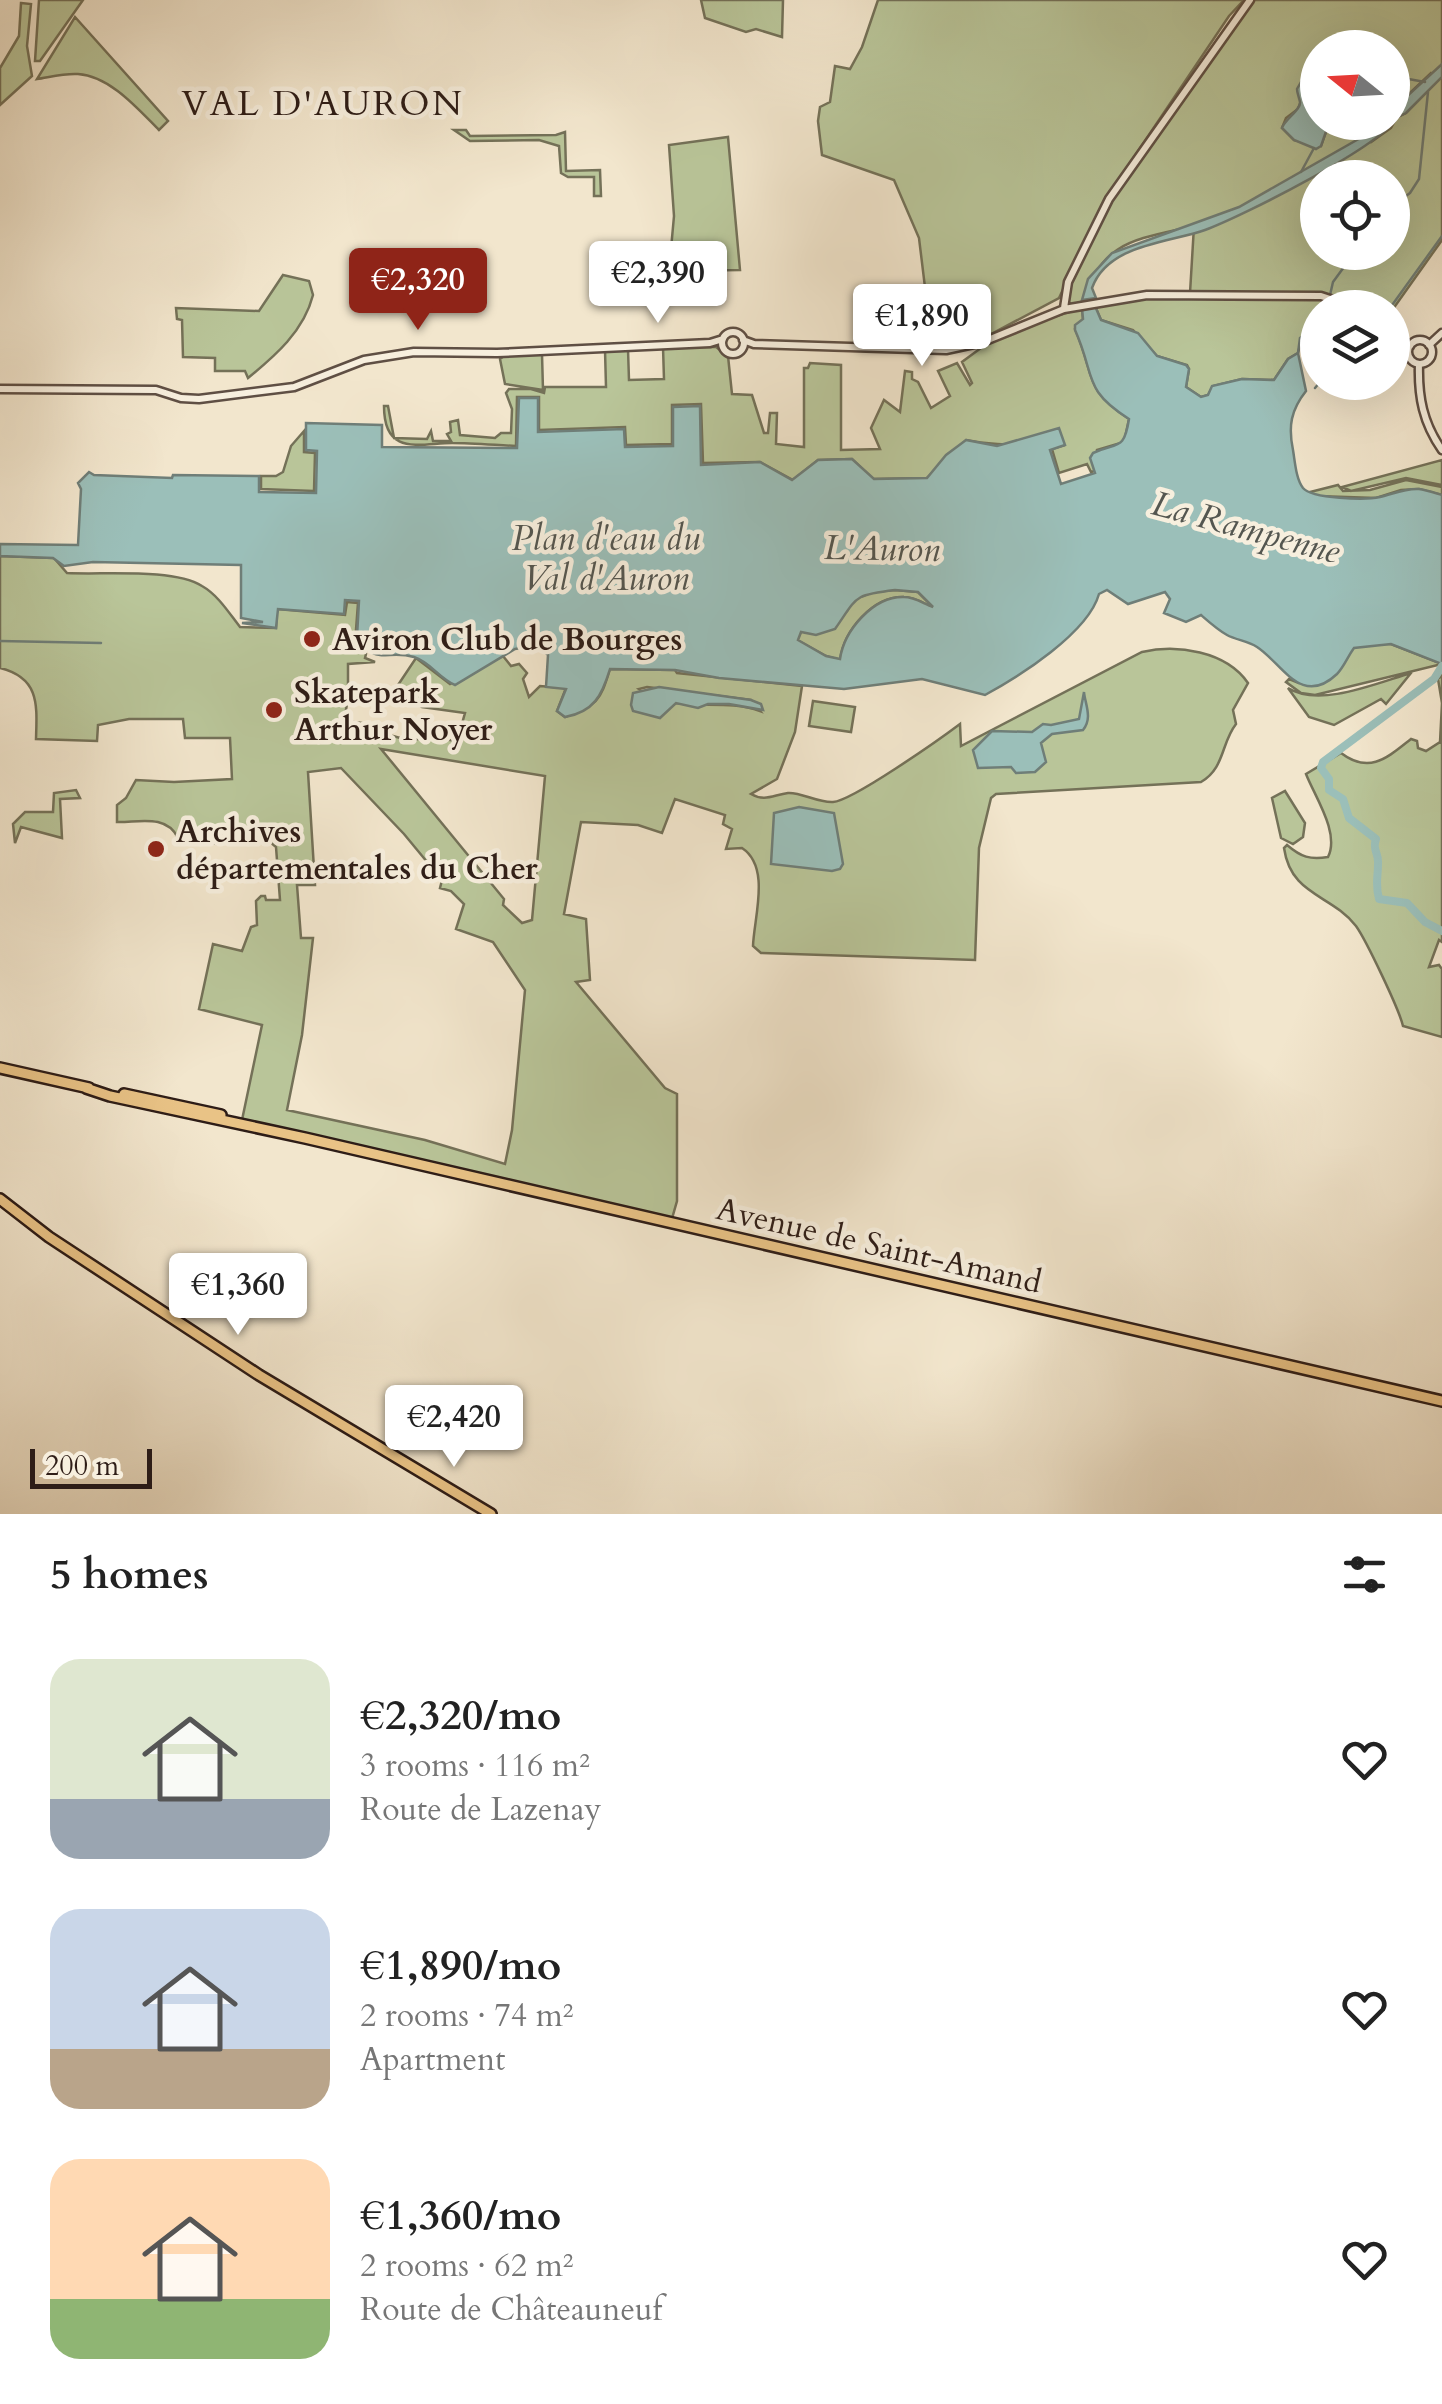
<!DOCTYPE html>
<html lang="en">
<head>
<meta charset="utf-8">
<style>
  body { margin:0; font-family:Cardo,serif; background:#f6f6f6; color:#222; height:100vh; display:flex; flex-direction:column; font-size:38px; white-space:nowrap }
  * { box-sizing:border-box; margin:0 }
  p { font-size:32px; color:#767676 }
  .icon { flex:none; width:55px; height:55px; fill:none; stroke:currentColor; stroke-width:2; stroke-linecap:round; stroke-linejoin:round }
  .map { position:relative; height:1514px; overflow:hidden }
  .panel { display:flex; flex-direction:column; background:#fff; flex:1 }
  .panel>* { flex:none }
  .needle { width:65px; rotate:288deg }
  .controls { position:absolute; left:1300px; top:30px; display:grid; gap:20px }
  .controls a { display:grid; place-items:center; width:110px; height:110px; border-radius:50%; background:#fff; box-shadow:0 10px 40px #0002; font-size:50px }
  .scale { position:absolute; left:30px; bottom:25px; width:122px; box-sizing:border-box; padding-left:10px; border:5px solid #2e1d17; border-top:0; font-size:28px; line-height:35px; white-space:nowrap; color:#2e1d17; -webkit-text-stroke:8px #f7efde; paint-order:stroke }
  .price { position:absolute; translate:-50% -85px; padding:0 22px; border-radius:10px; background:#fff; color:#222; font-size:32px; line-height:65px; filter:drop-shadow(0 2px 5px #0008) }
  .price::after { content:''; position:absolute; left:50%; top:60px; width:30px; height:22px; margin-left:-15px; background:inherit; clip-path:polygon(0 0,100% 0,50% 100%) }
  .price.active { background:#8f2418; color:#fff }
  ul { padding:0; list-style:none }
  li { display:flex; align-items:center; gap:30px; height:250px; padding:0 50px }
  li span { display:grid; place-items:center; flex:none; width:280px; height:200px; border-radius:30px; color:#555 }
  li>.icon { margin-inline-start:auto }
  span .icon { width:120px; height:120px; fill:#fffc; stroke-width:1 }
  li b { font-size:42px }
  h2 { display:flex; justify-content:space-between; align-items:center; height:120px; padding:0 50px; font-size:42px }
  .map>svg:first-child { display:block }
  .green { fill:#b9c599; stroke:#747158; stroke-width:2.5; fill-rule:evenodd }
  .water { fill:#9bbfb9; stroke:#6f7e78; stroke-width:2.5; fill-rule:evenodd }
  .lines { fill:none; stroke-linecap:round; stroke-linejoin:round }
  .stream { stroke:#6f7e78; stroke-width:2.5 }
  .river { stroke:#9bbfb9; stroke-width:8 }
  .minor-casing { stroke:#5f4f44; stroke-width:11 }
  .major-casing { stroke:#2e1d17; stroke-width:14 }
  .minor { stroke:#f7efde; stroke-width:6 }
  .major { stroke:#e9c386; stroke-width:9 }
  .poi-dot { fill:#8f2418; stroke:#f7efde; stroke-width:4 }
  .labels { text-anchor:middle; stroke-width:9; stroke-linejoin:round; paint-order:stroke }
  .poi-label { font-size:32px; font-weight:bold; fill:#2e1d17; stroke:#f7efde; text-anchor:start }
  .street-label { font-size:32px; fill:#2e1d17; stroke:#f7efde }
  .neighbourhood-label { font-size:35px; letter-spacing:2.5px; fill:#2e1d17; stroke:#f7efde }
  .water-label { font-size:35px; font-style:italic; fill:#545650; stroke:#f7efde }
</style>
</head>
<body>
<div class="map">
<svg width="1442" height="1514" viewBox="0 0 1442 1514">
  <rect width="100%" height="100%" fill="#f2e6cd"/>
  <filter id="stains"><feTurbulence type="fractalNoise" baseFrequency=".002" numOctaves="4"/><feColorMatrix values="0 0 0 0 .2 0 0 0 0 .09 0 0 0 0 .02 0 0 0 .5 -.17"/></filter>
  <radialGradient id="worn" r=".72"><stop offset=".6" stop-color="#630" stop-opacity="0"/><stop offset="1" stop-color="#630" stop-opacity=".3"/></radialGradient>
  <path class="green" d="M39,0h44l-43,61h-5z
    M701,0h82l-1,37 -26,-8 -10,3 -41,-14z
    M878,0h366l-15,16 -124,184 -46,98 -81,43 -46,4 -13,-107 -25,-58 -72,-25 -4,-34 2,-14 10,-5 5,-36 15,3 12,-22z
    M1250,0h192v240l-49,69 -35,-2 -29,-9 -3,9 -8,1c-1,25 -16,24 -20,45l-10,6 -14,21 -32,-1 -29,7 -5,9 -7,2 -15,-10 3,-18 -2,-4 -30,-9 -24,-26 -32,-10 -6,-14 2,-5 93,-8 4,-67c-60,14 -92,14 -113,79l-17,4 1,-15 44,-95zM1318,48h74l1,61 38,-36 9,5 -34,35 -9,4 -6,11 -20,14 -12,-4 22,-15h-52l-8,23 -27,-6 -12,-12 4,-10 12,-9 15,-38h4zM1318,178h74v74h-74z
    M21,3l10,1 -4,42 5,30 -32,29v-37l19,-32z
    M75,17l93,104 -9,9c-21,-21 -49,-54 -81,-56 -13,-1 -28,3 -41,5z
    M454,130h12l4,6 86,-1 9,-3 1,39 34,-1 1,26h-7v-19h-26l-7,-4 -2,-27 -20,-6 -69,1z
    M728,137l12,133 -71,1 5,-55 -5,-71z
    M283,275l26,6 4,14c-9,36 -38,61 -65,83l-3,-7h-30v-13l-32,-1 -1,-37 -5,-1 -1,-11 83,3z
    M1082,308l1,11 -8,10c21,48 7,59 54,90l-5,23 -27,8 -2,21 -4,1 -4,-8 -28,9 -7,-24 13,-4c-34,-2 -67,2 -99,-5l-39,38 -54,1 -21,-20 -34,1 -25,20 -33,-18 -57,1 -2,-59 -29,1v39l-46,1 -1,-18 -86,3v-33h-22l-1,49c-21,-1 -44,-3 -64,-3 -32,0 -68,14 -68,-37h4l6,32 33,1 4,-8 2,10h18l-4,-7 4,-2 -1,-10 8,-2 2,15 35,3 6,-5h10l1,-24 -6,-16 3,-4h22l13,4 1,-6h61l-1,-37 23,-1 1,31 35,-1 -1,-32h53l12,9 4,38 20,1 12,38h4l2,-20h7l-1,31 28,3v-79h4l2,-5 31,2v85l39,-1 -9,-21 13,-28 16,12 5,-41 7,1v7l6,3 13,26 19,-12 -12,-25 19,-8 13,22 2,-2 -10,-21 23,-17 52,-23z
    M542,354l1,36 -38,-6 -5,-25 4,-3z
    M304,431v21l11,1 -1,38 -53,-2v-13h15l7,-4 8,-26z
    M1442,460v25l-36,-7 -55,13 -9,-4z
    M1406,480l36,7v8l-23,-6 -18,1 -25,8 -59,-2 -11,-3 32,-8 5,6 27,-1z
    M0,556l54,2 13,15c36,2 106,-5 135,13 16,9 27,27 38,41l36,1 1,-19 68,6 2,-13 11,1 -3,40 11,11 -1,4 10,4 -27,2v22l2,1 -6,34 18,2 13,8 36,10 14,-4 32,4 8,-28 -43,-6 -6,-4v-6h-26l26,-39 34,26 53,-28 8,10 8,-2 8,9 -4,6 6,18 11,-11 26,2 -9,23 8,6c32,-12 35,-15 45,-48l65,1 2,3 125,13 -7,46 -18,47 -26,15c14,8 22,1 37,-1 13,-1 30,10 45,9 19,-1 107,-63 127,-78l1,22 181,-94c35,-8 84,-1 106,31l-15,27 3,14c-15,19 -11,44 -35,58l-205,12 -5,4 -12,50 -4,112 -214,-7 -8,-7c1,-29 18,-79 -11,-98l-16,1 6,-20 -9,-5 2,-9 -50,-16 -13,34 -24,-8 -57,-3 -17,92 22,5 4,61 -14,2 89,106 12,6v107l-6,21 -429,-102 20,-95 -63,-16 14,-65 29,7 9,-24 6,-2 -1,-24 5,-5h4l1,4h14l-4,-53 -14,-12 -8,7v-3c-16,0 -22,5 -34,5 -15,0 -23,-8 -42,-6 -12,-25 -42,-15 -61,-16v-17l9,-7 10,-18 38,2 58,-3 -2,-41h-45l-2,-19h-54l-31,6 -1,16 -61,-2c1,-34 4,-61 -36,-71zM647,687l104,13 9,11c-28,-10 -57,-4 -84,-8l-8,5 -29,-19zM381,749l164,27 -13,144 -10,3 -19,-18 1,-6zM341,768l63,66 38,46 -2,8 11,3 13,13 -8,25 37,13 32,48 -13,140 -7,34 -80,-24 -138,-30 15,-75 11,-97h-12l-4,-53h18l-7,-113z
    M895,590l23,2 16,16c-10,-4 -18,-11 -30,-11 -31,-1 -60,33 -64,63l-14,-4 -29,-16 4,-8 46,-21 5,-11 21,-8z
    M1379,644h12l51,20 -127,31 -14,-2 -15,-11 3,-3 10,4 55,-36z
    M1411,673l-25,31 -5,-5 -47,26 -25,-8 -21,-29c31,20 89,-5 123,-15z
    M1442,675v267l-3,-2 -10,27 10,-2 3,4v68l-39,-11c-4,-17 -37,-86 -47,-100 -25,-32 -65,-30 -72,-78l3,-3c14,12 23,15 41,12 12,-24 -13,-60 -22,-83l35,-21c29,22 47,4 70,-14l6,2 1,7 8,3 14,-9 2,-39 -4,-24z
    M813,701l42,6 -4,25 -42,-6z
    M76,790l4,8 -20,1 2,39 -41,-11 -6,16 -2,-19 12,-12h28l1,-19z
    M1285,791l20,32 -2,14 -10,7 -12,-6 -9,-40z"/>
  <path class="water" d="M1442,64v13l-36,36 -10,5c-13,27 -153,98 -191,112 -37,13 -97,14 -113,58l4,10 -14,2 6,-21 24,-26 127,-46 130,-74 12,-10 11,-1 1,-13z
    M1317,71l1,51 11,1 -8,23 -5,3 -22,-9 -12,-12c3,-9 19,-18 18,-26 -1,-5 -3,-9 -3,-13l8,-14z
    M1095,306l6,14 37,13 19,23 29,9 3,4 -3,18 15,10 7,-2 4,-9 30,-7 32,1 14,-21 10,-6 8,38c-15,19 -18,35 -13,59 2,12 3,29 10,38 9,11 63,12 77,9 13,-3 25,-9 39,-8 7,1 16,4 23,6v169l-51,-20 -37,4c-6,8 -10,19 -17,26 -36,34 -55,-11 -80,-27 -9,-6 -21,-7 -30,-12 -9,-5 -18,-13 -26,-20l-15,7 -22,-9 6,-14 -5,-7 -37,12 -21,-14 -8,4c-11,39 -79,82 -114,101l-63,-16 -78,10 -125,-11 -44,-8 -65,-1c-8,26 -16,43 -45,48l-8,-6 9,-22 -20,-2 2,-32c-8,-8 -22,-9 -33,-6l-60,36c-15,-6 -25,-23 -41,-28 -28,-8 -37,10 -57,-20l2,-36 -14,-1 -1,14 -66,-5 -2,19 -34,-5 21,-1 -22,-4v-53l-148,-3 -29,4 -11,-8 -53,-2v-12l78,1 3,-56 -3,-6 11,-11 5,3 78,3 1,-3 86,1v16l57,1 1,-42 -11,-1v-27l76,2v22l135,1 2,-50h19v34l86,-3 1,18 48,-1v-39l27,-1 1,59 59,-3 32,18 26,-20 34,-1 22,20 53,-1 19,-23 20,-15 31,6 62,-18 6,17 -15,5 11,34 34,-11 -5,-15 3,-5c25,-11 31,-2 36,-34 -47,-30 -33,-42 -54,-89v-5l8,-6 -1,-11zM895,590l23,2 15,15c-9,-3 -18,-10 -29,-10 -31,-1 -60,34 -64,62l-14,-3 -28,-16 3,-8 15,3 19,-6c23,-33 18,-34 60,-39z
    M659,687l92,13 10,4 2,6 -34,-6h-21l-10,4 -22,-5 -16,15 -27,-7 -2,-6 2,-12z
    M1084,692c1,12 9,26 -1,38l-31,4 -11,9 5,19 -11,10 -19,1 -5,-6 -33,1 -5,-18 19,-19 40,1 11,-8 8,1 28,-6z
    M799,807l35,6 9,51 -3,5 -8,2 -61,-7 3,-51z"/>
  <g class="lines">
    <path class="stream" d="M1392,76l33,6
      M1301,172l13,-24
      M1392,206l18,-13 9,-14 9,-87
      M1327,308l6,-26 22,-30
      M1390,308l52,-72
      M1298,353l2,-15 18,-14
      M1315,388l5,-6
      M0,641l101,2"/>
    <path class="river" d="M1442,666l-8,13 -111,83 -2,6 8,11v11l14,9 6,19 27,21c-4,12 3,13 2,25 0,13 -3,21 1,35l28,4 18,19 17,9"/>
    <g class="minor-casing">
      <path id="minor" d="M1064,308l4,-26 41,-83 141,-199
        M722 343a11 11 0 1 1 22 0a11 11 0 1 1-22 0Z
        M1392,332l18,14
        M743,340l11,4 192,6 37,-8 81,-33 83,-14 174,1 37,12
        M1408 352a12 12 0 1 1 24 0a12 12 0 1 1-24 0Z
        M1429,345l13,-12
        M1419,364c-1,33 4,59 23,86
        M0,389l156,1 25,8 18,1 95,-12 70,-27 50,-8 83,1 213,-10 13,-4"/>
    </g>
    <g class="major-casing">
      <path id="major" d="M0,1068l89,20
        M86,1088l24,8 195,42 1137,263
        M124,1094l97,21
        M0,1199l49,38 210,138 232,139"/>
    </g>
    <use href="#minor" class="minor"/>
    <use href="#major" class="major"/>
  </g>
  <g class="poi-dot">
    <circle cx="312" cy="639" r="10"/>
    <circle cx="274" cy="710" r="10"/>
    <circle cx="156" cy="849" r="10"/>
  </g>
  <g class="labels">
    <g class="poi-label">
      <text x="332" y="650">Aviron Club de Bourges</text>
      <text x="294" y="703">Skatepark<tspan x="294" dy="37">Arthur Noyer</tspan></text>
      <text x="176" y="842">Archives<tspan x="176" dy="37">départementales du Cher</tspan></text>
    </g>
    <g class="street-label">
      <text transform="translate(879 1245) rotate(13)" y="11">Avenue de Saint-Amand</text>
    </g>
    <g class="neighbourhood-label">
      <text x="323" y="115">VAL D'AURON</text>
    </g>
    <g class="water-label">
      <text transform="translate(1246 527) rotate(15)" y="12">La Rampenne</text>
      <text x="606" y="550">Plan d'eau du<tspan x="606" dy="40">Val d'Auron</tspan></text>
      <text transform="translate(882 548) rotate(1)" y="12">L'Auron</text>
    </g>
  </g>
  <rect width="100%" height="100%" filter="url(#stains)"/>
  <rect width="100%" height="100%" fill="url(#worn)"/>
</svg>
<div class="controls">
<a><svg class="needle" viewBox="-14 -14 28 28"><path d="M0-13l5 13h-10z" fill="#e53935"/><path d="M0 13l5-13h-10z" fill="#767676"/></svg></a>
<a><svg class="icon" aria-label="locate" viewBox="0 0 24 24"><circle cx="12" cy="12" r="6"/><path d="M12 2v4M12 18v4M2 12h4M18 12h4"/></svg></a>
<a><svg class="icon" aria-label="layers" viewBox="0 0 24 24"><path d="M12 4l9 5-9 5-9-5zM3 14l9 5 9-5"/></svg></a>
</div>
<div class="scale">200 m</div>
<b class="price" style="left:658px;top:326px">€2,390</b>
<b class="price active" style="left:418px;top:333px">€2,320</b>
<b class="price" style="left:922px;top:369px">€1,890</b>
<b class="price" style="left:238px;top:1338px">€1,360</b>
<b class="price" style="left:454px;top:1470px">€2,420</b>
</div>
<section class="panel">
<h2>5 homes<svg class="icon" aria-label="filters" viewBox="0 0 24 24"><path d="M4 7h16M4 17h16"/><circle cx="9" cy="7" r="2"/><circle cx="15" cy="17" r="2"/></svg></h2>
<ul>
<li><span style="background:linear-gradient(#dfe7d0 70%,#9aa5b1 0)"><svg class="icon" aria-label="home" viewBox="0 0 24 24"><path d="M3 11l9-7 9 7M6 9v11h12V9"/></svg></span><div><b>€2,320/mo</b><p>3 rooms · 116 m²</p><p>Route de Lazenay</p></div><svg class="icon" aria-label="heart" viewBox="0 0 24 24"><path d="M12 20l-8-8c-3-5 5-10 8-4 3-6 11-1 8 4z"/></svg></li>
<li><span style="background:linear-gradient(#c9d6e8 70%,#b9a48a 0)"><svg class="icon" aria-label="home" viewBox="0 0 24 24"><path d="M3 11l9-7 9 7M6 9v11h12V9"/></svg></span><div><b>€1,890/mo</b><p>2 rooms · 74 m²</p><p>Apartment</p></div><svg class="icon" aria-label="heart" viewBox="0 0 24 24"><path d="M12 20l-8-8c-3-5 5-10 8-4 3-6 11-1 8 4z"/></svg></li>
<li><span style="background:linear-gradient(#ffd9b3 70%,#8fb573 0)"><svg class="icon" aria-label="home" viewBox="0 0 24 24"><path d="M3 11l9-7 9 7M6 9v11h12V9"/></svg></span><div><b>€1,360/mo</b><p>2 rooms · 62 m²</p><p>Route de Châteauneuf</p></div><svg class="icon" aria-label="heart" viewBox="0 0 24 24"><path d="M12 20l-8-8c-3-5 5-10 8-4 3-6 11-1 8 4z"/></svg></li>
</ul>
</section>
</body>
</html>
